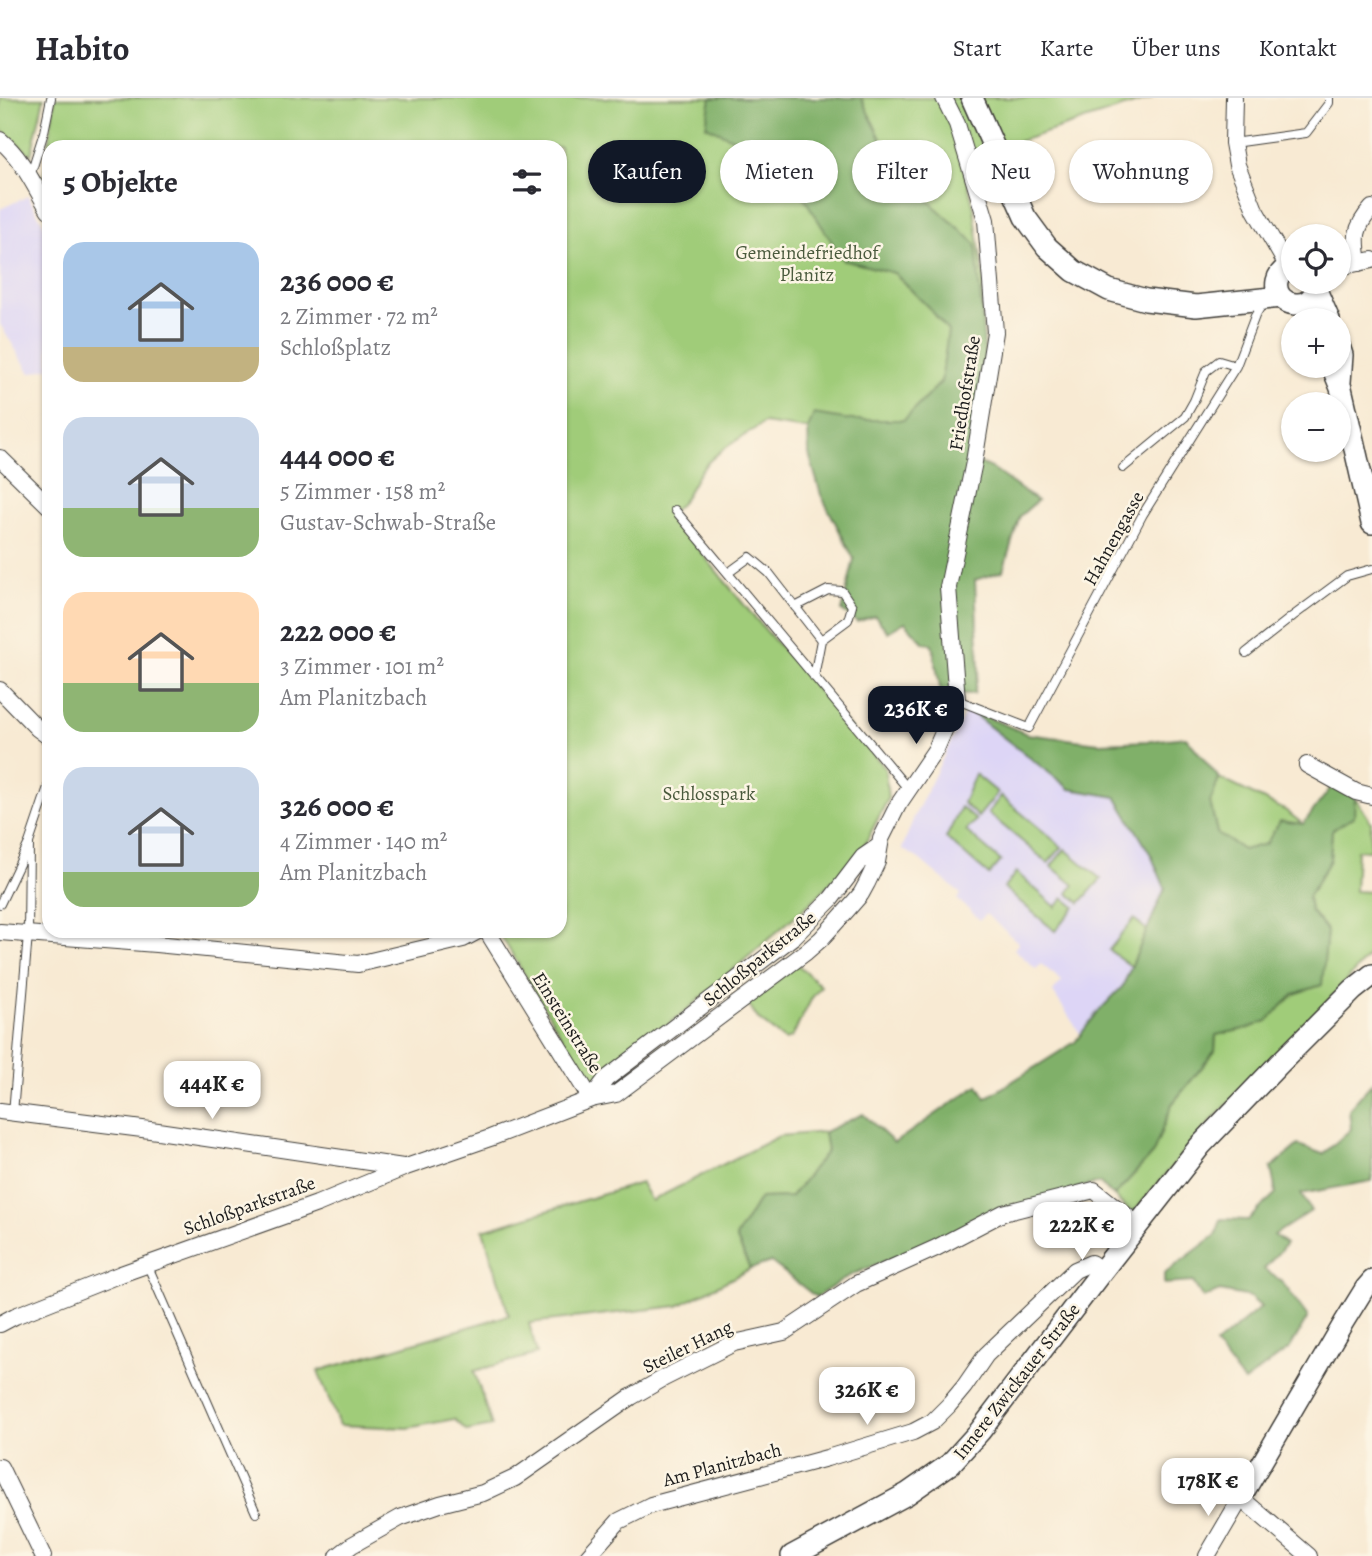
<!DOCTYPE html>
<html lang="de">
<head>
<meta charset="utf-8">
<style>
  body { margin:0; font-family:Alegreya,serif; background:#f2f2f3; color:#2b2b33; height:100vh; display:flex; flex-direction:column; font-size:26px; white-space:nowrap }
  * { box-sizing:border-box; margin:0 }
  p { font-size:23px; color:#7c7c81 }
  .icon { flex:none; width:38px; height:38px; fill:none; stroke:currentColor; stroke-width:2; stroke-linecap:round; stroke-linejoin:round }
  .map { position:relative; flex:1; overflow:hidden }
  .details { position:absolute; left:42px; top:42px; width:525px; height:798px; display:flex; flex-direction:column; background:#fff; border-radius:21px; box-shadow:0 2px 5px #0004 }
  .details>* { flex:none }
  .guide { position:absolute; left:588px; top:42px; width:665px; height:63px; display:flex; gap:14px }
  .tools { position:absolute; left:1281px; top:126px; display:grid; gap:14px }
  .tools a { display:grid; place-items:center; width:70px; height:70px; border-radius:50%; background:#fff; box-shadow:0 2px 5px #0004; font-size:35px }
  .price { position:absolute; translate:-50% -60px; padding:0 16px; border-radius:14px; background:#fff; color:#222; font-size:23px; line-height:46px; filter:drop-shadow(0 2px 4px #0008) }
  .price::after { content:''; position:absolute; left:50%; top:42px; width:21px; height:16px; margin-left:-10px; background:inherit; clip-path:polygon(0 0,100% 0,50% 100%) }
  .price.active { background:#111827; color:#fff }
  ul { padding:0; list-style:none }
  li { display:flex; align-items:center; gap:21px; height:175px; padding:0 21px }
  li span { display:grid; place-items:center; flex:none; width:196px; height:140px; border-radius:21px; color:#555 }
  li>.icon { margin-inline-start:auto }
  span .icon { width:84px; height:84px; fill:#fffc; stroke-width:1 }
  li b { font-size:30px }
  h2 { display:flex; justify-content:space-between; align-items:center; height:84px; padding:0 21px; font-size:30px }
  .tag { padding:0 24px; border-radius:32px; background:#fff; box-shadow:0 2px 5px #0004; font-size:24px; line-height:63px }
  .tag.active { background:#111827; color:#fff }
  header { display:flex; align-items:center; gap:42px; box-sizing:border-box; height:98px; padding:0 35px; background:#fff; border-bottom:2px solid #e1e1e2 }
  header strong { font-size:33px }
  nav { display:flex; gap:38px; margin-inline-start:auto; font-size:24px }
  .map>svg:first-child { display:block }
  .built { fill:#ddd5f6 }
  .green { fill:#a0cc79; stroke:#5e744a; stroke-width:2 }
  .forest { fill:#80b069; stroke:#4e6642; stroke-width:2 }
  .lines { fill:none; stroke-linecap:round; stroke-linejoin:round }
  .service-casing { stroke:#3d3b37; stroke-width:10 }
  .minor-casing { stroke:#3d3b37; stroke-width:18 }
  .tertiary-casing { stroke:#3d3b37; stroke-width:22 }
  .secondary-casing { stroke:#3d3b37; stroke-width:24 }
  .service { stroke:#fff; stroke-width:8 }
  .minor { stroke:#fff; stroke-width:16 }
  .tertiary { stroke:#fff; stroke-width:19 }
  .secondary { stroke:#fff; stroke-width:21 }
  .labels { text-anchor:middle; stroke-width:5; stroke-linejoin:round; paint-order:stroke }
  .park-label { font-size:19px; fill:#4a5a3d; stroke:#fcf5e5 }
  .street-label { font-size:19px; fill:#1c1c1c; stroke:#fcf5e5 }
</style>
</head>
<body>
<header>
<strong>Habito</strong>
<nav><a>Start</a><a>Karte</a><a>Über uns</a><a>Kontakt</a></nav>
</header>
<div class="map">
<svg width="1372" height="1458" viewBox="0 0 1372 1458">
  <rect width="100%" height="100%" fill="#fcf5e5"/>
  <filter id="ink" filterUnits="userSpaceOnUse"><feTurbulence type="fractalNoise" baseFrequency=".0143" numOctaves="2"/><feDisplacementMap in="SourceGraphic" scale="14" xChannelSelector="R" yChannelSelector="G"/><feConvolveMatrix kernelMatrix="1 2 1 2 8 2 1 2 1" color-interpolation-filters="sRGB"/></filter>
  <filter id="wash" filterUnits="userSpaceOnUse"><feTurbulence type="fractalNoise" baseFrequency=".00686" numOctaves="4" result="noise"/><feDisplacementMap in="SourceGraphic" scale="28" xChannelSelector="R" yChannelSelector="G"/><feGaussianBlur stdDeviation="1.57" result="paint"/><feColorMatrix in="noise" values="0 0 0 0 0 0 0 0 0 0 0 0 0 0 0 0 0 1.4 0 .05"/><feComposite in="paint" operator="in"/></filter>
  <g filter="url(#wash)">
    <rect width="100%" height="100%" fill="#f8ead3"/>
    <path class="built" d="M28,98l21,38v134l-19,5 -30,-49v-115z
      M967,611l103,80 46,8 35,58 14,33 -42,98 -27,28 -15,21 -28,-43 9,-11 -21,-17 -5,5 -22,-20 5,-6 -33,-29 -6,6 -23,-21 4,-5 -42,-35 -17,-10 12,-32z"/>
    <path class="green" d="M0,0h44l-13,57 -31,-26z
      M55,0h1097l-138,45 -51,20 11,46 10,71 -3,80 -66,85 -151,-22c-20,13 -48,28 -62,46 -11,14 -16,35 -33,44l81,99 135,156 3,31 -25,49 -46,49 -130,113 -96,74 -93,-153h62v-784h-511v43l-6,-9z
      M975,676l23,19 -20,24 -15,-14z
      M1219,680l66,32 18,14 -37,20 -23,6 -26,-17 -7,-31z
      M1001,698l61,51 -14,16 -60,-50z
      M1355,699l16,25 -1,28h-13l-2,41 16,1 1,60 -58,65 -103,104 -79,93 -18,-18 39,-43 19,-49 43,-53 1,-16 33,-7 18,-7 27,-27 27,-9 6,-54 -17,-21 -2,-13 22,-37 2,-30z
      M961,709l15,13 -10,11 35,30 -12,14 -43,-37z
      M1065,751l36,30 -21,24 -12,-10 6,-8 -23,-19z
      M1016,774l40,35 8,-9 11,9 -20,24 -51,-43z
      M1134,821l14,12 -16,36 -23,-17z
      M797,866l24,22 -9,12 -20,39 -7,3 -26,-20 -11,-16z
      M824,1034l3,19 -36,46 -31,1 -24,39 14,32 -72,37 -149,17 8,31 -63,17 18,55 -25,5 -13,-12 -46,9 -69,-3 -21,-54 191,-56 -26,-85 158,-47 10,18 128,-65z"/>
    <path class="forest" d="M711,0h150l37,75 78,71 10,125 -15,90 20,9 46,33 -17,15 -17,55 -28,9 4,89 -5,25 -33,-1 -9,-49 -8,-1 -19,-21 -17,10 -13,-16 -18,6 -15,-11 12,-52 -33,-64 -12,-41 -1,-25 6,-15 37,6h53l37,-38 7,-51 -17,-21 -37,-37 -51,-13 -62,-99 -75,-35z
      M967,611l60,25 72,9 51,-2 36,-4 33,41 -9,24 7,31 26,17 23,-6 14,-23 23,3 30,-39 22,12 -1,20 -22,13 -2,30 -22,37 2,13 17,21 -5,54 -28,9 -27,27 -18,7 -33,7 -1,16 -43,53 -19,49 -39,43 -14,-13 -15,3 -80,26 -154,63 -35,22 -45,-35 -21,7 -14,-32 24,-39 31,-1 36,-46 -3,-19 39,-18 31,29 84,-58 8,13 89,-56 21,-28 27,-28 42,-98 -14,-33 -35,-58 -46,-8z
      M1372,985v98l-71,13 10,17 -37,24 12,9 -22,25 18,13 26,35 -18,31 -46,34 -29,-37 46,-38 -11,-10 -30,-6 -17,7 -10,-16 -29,2v-10l52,-39 5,-16 27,1 28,-27 -5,-25 27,-23 25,9 28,-25 -2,-20z"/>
  </g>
  <g filter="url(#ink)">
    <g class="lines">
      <g class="service-casing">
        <path id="service" d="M1233,45l73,-10 23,-30v-5
          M30,78l14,-44 7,-34
          M1123,370l62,-51 9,-16 12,-30 13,-10 17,5
          M675,412l234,280
          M728,475l22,-16 19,16 52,67 -7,37
          M795,509l33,-17 14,1 10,15 -4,14 -27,20
          M1246,555l47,-37 54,-40 25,-7
          M957,602l72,28 114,-214 93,-148 19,-50 8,-13
          M0,806l29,-61 20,-59
          M13,1015l15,-179 1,-91
          M147,1166l109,249"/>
      </g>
      <g class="minor-casing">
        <path id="minor" d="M1234,0l-1,45 4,22 18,45 33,57
          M0,42c23,19 34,46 49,70
          M1359,165c-4,-26 -5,-35 13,-55
          M1339,169l33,-7
          M0,360l49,48
          M0,592l37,38 12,9
          M1307,667l49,27 16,4
          M487,833l104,168
          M0,834l156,12 202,20 105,-25 15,-8
          M591,1001l15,-20 188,-143 37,-37 32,-42 16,-11
          M0,1013l158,20 245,36
          M0,1226l15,-8 106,-42 196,-70 89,-37 84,-29 101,-39 25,-5 190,-142 15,-13 27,-30 13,-15 6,-11 10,-21 4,-23 17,-34 38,-56 21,-49 -9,-113 26,-125 21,-130 -9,-112 -29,-96 -13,-26
          M0,1369l43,89
          M338,1458l14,-11 48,-27 40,-14 43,-11 32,-15 116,-81 33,-19 70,-35 50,-11 72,-48 80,-36 67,-35 91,-23 44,35
          M588,1458l31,-35 32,-16 176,-47 86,-26 19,-10 17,-17 15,-18 22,-32 89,-85 16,-7 11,8
          M1207,1458l34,-58 68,58"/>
      </g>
      <g class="tertiary-casing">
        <path id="tertiary" d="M1241,1400l103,-176 21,-34 7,-8"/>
      </g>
      <g class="secondary-casing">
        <path id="secondary" d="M972,0l53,119 22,30 27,24 35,19 37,10 50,6 85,-9
          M1293,168c-7,2 -14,6 -16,15 -5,27 40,34 39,1
          M1316,192l13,30
          M1339,248l3,9 -2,27
          M1332,268l9,22 31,135
          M792,1458l115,-62 43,-30 30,-33 122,-160 98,-125 79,-82 74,-74 19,-15"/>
      </g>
      <use href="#service" class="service"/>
      <use href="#minor" class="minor"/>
      <use href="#tertiary" class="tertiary"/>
      <use href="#secondary" class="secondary"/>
    </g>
  </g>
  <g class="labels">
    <g class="park-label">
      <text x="807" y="161">Gemeindefriedhof<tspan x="807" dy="22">Planitz</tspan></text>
      <text x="709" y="702">Schlosspark</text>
    </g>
    <g class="street-label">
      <text transform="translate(964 295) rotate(-81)" y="7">Friedhofstraße</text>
      <text transform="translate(1113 440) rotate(-61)" y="7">Hahnengasse</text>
      <text transform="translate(759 860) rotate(-39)" y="7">Schloßparkstraße</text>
      <text transform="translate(568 924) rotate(58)" y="7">Einsteinstraße</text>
      <text transform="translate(249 1107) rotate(-20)" y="7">Schloßparkstraße</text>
      <text transform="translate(687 1248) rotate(-26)" y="7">Steiler Hang</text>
      <text transform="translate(1016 1283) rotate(-52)" y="7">Innere Zwickauer Straße</text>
      <text transform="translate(722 1366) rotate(-15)" y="7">Am Planitzbach</text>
    </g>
  </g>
</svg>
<div class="tools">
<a><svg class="icon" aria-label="locate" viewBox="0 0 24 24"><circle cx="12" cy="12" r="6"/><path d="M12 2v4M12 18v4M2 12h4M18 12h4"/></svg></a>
<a>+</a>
<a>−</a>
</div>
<b class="price active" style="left:916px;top:648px">236K €</b>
<b class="price" style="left:212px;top:1023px">444K €</b>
<b class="price" style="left:1082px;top:1164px">222K €</b>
<b class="price" style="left:867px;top:1329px">326K €</b>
<b class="price" style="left:1208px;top:1420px">178K €</b>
<div class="guide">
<a class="tag active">Kaufen</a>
<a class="tag">Mieten</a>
<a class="tag">Filter</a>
<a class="tag">Neu</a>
<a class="tag">Wohnung</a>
</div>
<section class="details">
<h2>5 Objekte<svg class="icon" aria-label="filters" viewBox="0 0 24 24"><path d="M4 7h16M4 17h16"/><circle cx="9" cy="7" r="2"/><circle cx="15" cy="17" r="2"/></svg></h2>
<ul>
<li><span style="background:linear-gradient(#a9c7e8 75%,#c2b280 0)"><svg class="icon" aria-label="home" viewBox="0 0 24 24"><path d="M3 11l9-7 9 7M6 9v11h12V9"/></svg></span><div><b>236 000 €</b><p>2 Zimmer · 72 m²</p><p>Schloßplatz</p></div></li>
<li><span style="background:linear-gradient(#c9d6e8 65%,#8fb573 0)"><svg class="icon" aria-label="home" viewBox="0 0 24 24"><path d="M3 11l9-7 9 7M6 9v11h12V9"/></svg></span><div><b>444 000 €</b><p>5 Zimmer · 158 m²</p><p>Gustav-Schwab-Straße</p></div></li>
<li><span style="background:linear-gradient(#ffd9b3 65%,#8fb573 0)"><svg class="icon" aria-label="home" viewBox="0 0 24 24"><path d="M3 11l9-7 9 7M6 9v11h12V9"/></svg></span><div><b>222 000 €</b><p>3 Zimmer · 101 m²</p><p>Am Planitzbach</p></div></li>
<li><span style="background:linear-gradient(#c9d6e8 75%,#8fb573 0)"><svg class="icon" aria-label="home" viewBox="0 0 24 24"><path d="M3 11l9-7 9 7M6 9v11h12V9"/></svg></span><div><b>326 000 €</b><p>4 Zimmer · 140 m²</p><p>Am Planitzbach</p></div></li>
</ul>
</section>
</div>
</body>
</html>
